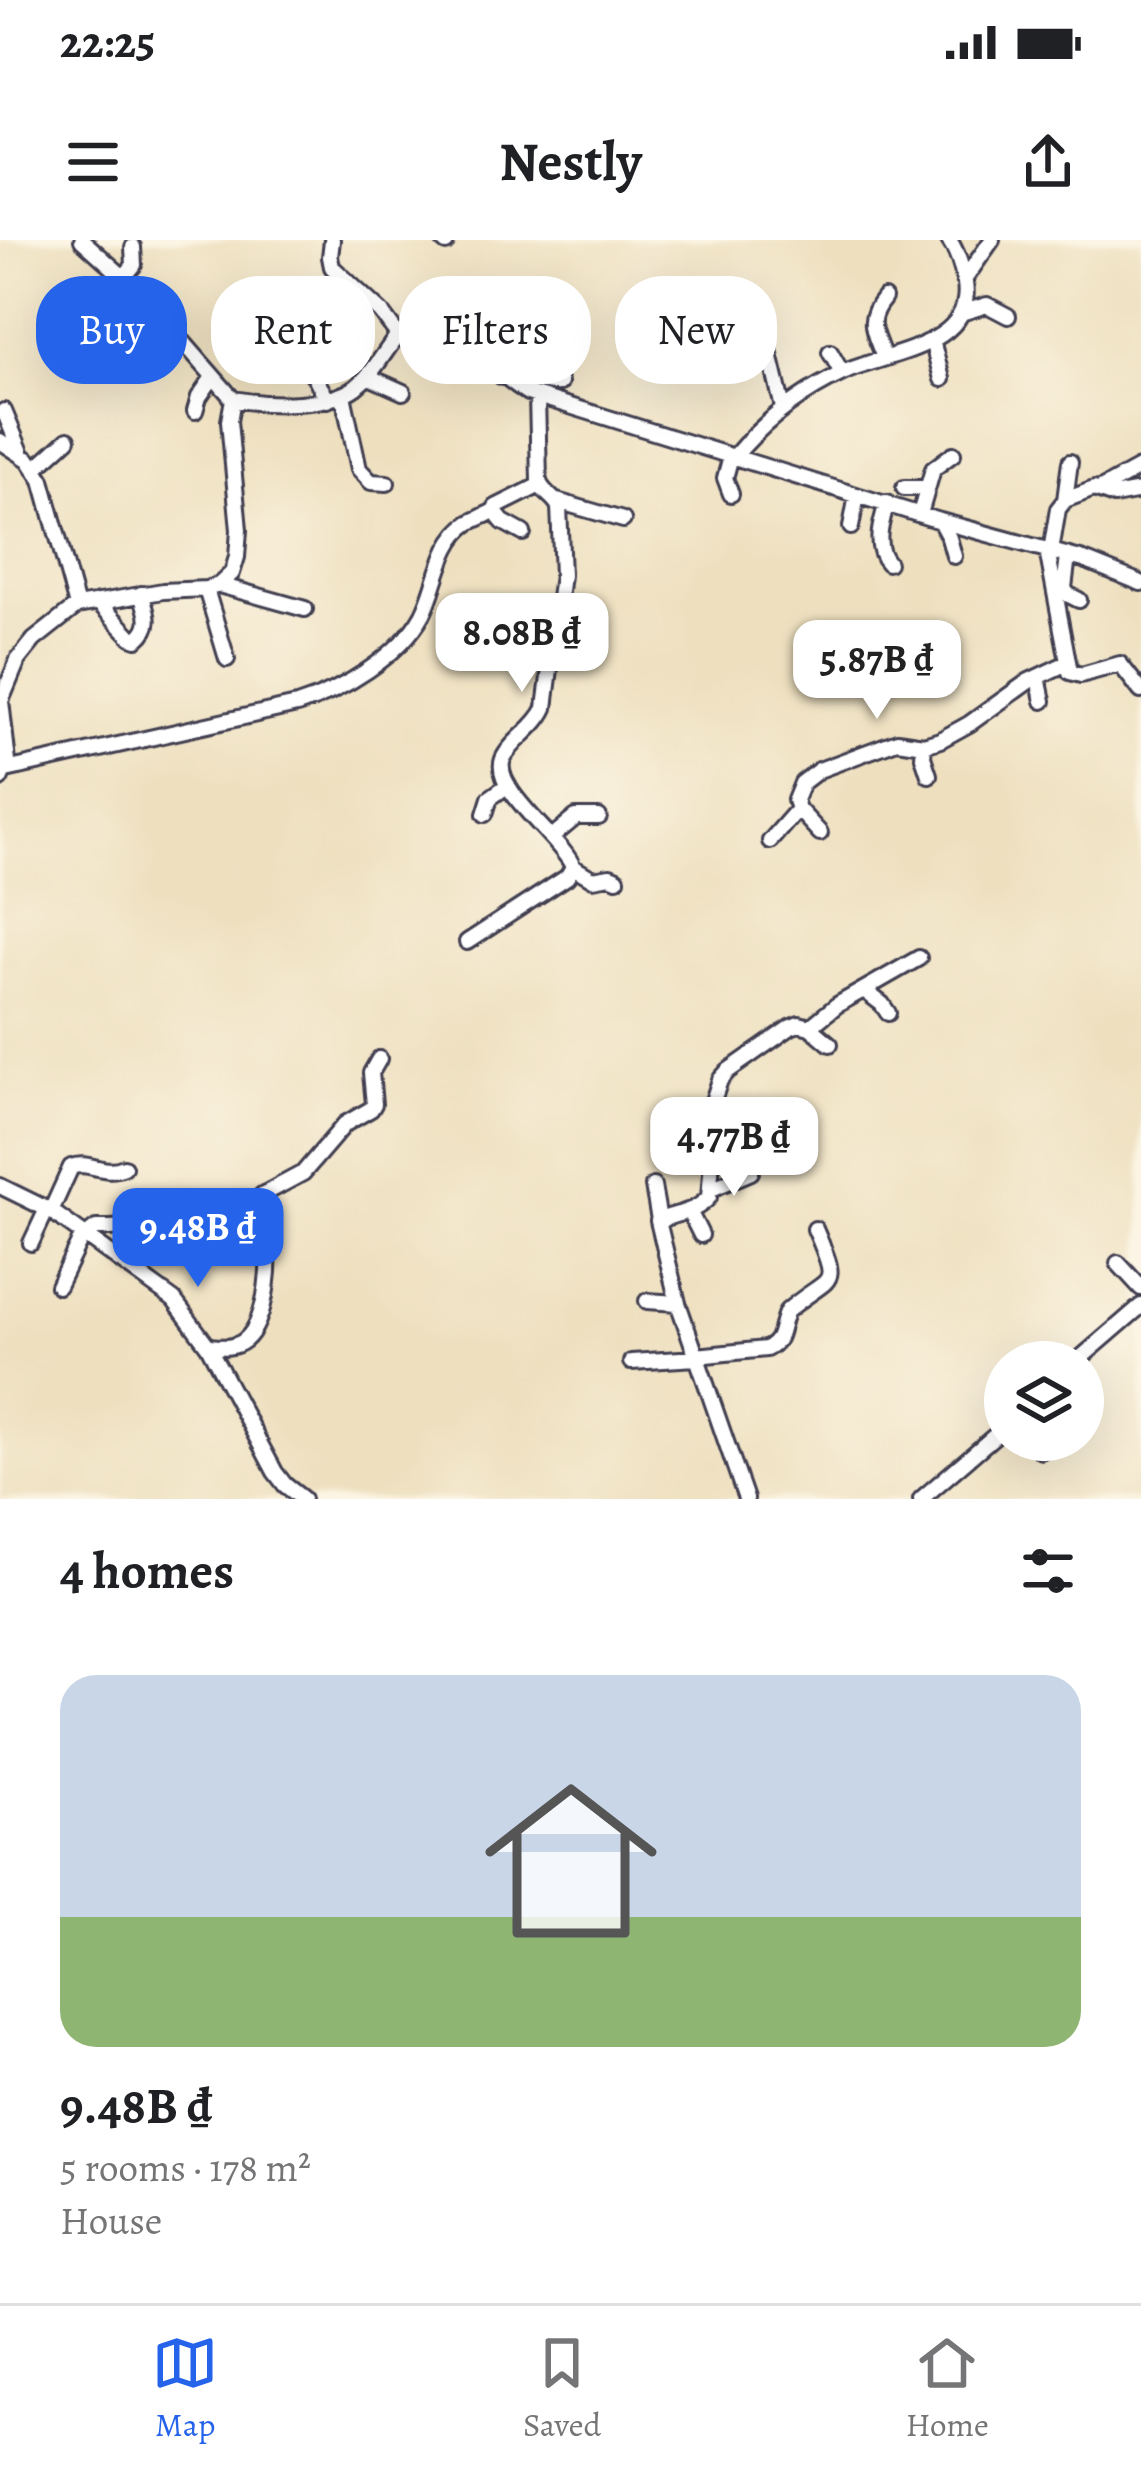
<!DOCTYPE html>
<html lang="en">
<head>
<meta charset="utf-8">
<style>
  body { margin:0; font-family:Alegreya,serif; background:#f2f2f2; color:#202124; height:100vh; display:flex; flex-direction:column; font-size:45px; white-space:nowrap }
  * { box-sizing:border-box; margin:0 }
  p { font-size:39px; color:#757577 }
  .icon { flex:none; width:66px; height:66px; fill:none; stroke:currentColor; stroke-width:2; stroke-linecap:round; stroke-linejoin:round }
  .map { position:relative; height:1259px; overflow:hidden }
  .sheet { display:flex; flex-direction:column; background:#fff; flex:1 }
  .sheet>* { flex:none }
  .guide { position:absolute; left:36px; top:36px; width:1071px; height:108px; display:flex; gap:24px }
  .buttons { position:absolute; left:984px; top:1101px; display:grid; gap:24px }
  .buttons a { display:grid; place-items:center; width:120px; height:120px; border-radius:50%; background:#fff; box-shadow:0 12px 48px #0002; font-size:60px }
  .price { position:absolute; translate:-50% -102px; padding:0 27px; border-radius:24px; background:#fff; color:#222; font-size:39px; line-height:78px; filter:drop-shadow(0 3px 6px #0008) }
  .price::after { content:''; position:absolute; left:50%; top:72px; width:36px; height:27px; margin-left:-18px; background:inherit; clip-path:polygon(0 0,100% 0,50% 100%) }
  .price.active { background:#2563eb; color:#fff }
  ul { padding:0; list-style:none }
  li { display:grid; align-content:center; gap:24px; height:636px; padding:0 60px }
  li+li { border-top:3px solid #e0e0e0 }
  li span { display:grid; place-items:center; height:372px; border-radius:36px; color:#555 }
  li>.icon { margin-inline-start:auto }
  span .icon { width:216px; height:216px; fill:#fffc; stroke-width:1 }
  li b { font-size:51px }
  h2 { display:flex; justify-content:space-between; align-items:center; height:144px; padding:0 60px; font-size:51px }
  .chip { padding:0 42px; border-radius:48px; background:#fff; box-shadow:0 12px 48px #0002; font-size:42px; line-height:108px }
  .chip.active { background:#2563eb; color:#fff }
  .status { display:flex; justify-content:space-between; align-items:center; height:84px; padding:0 60px; background:#fff; direction:ltr }
  .status svg { height:33px; fill:currentColor }
  header { display:flex; justify-content:space-between; align-items:center; height:156px; padding:0 60px; background:#fff; font-size:54px; font-weight:700 }
  .menu { display:flex; justify-content:space-around; align-items:center; height:168px; border-top:3px solid #e0e0e0; background:#fff; font-size:33px; color:#757577 }
  .menu a { display:grid; justify-items:center; gap:6px }
  .menu .active { color:#2563eb }
  .map>svg:first-child { display:block }
  .lines { fill:none; stroke-linecap:round; stroke-linejoin:round }
  .minor-casing { stroke:#413e4f; stroke-width:20 }
  .minor { stroke:#fff; stroke-width:14 }
</style>
</head>
<body>
<div class="status"><b>22:25</b><svg viewBox="0 0 49 12"><path d="M0 12V9h3v3zM5 12V6h3v6zM10 12V3h3v9zM15 12V0h3v12zM26 1h20v11H26zM47 4h2v5h-2z"/></svg></div>
<header><svg class="icon" aria-label="menu" viewBox="0 0 24 24"><path d="M4 6h16M4 12h16M4 18h16"/></svg>Nestly<svg class="icon" aria-label="share" viewBox="0 0 24 24"><path d="M12 15V3M7 8l5-5 5 5M5 13v7h14v-7"/></svg></header>
<div class="map">
<svg width="1141" height="1259" viewBox="0 0 1141 1259">
  <rect width="100%" height="100%" fill="#fcf5e5"/>
  <filter id="ink" filterUnits="userSpaceOnUse"><feTurbulence type="fractalNoise" baseFrequency=".00833" numOctaves="2"/><feDisplacementMap in="SourceGraphic" scale="24" xChannelSelector="R" yChannelSelector="G"/><feConvolveMatrix kernelMatrix="1 2 1 2 8 2 1 2 1" color-interpolation-filters="sRGB"/></filter>
  <filter id="wash" filterUnits="userSpaceOnUse"><feTurbulence type="fractalNoise" baseFrequency=".004" numOctaves="4" result="noise"/><feDisplacementMap in="SourceGraphic" scale="48" xChannelSelector="R" yChannelSelector="G"/><feGaussianBlur stdDeviation="2.7" result="paint"/><feColorMatrix in="noise" values="0 0 0 0 0 0 0 0 0 0 0 0 0 0 0 0 0 1.4 0 .05"/><feComposite in="paint" operator="in"/></filter>
  <g filter="url(#wash)">
    <rect width="100%" height="100%" fill="#eee0bf"/>
  </g>
  <g filter="url(#ink)">
    <g class="lines">
      <g class="minor-casing">
        <path id="minor" d="M82,0l58,52 93,107c32,6 95,9 123,-12 18,-14 28,-35 42,-52 14,-6 32,-10 47,-6 18,5 58,51 83,64l412,128 144,39 57,23
          M332,0l-2,17 2,10 49,45 17,23
          M443,0l3,3
          M124,37l10,-12 -1,-18
          M964,40l28,-40
          M884,58c-20,24 -9,34 0,60
          M964,72l23,-7 21,11
          M762,81l21,87
          M120,89l10,-24 10,-13
          M932,100l10,39
          M139,101l26,-22
          M830,112l12,21
          M305,121l23,39
          M367,136l36,16
          M502,137c31,-11 31,8 58,6
          M343,155l16,74 12,13 16,1
          M4,171l17,41
          M195,171l4,-14 14,-20
          M0,201l29,19 13,20 35,126
          M734,217c31,-37 66,-64 109,-84 42,-20 132,-26 122,-90 -3,-16 -7,-30 -16,-43
          M36,228l32,-29
          M904,248h22
          M1099,250l40,-22
          M731,254l-6,-16 6,-22
          M1065,260l5,-38
          M557,261l66,19
          M887,263c-6,19 -14,44 1,60
          M920,274l13,-45 20,-15
          M940,281l9,17 5,18
          M851,287l6,-32
          M523,293l-20,-11 -9,-11 2,-4 44,-22
          M1047,310l23,122 11,3 39,-11 21,27
          M1051,311l7,-42 7,-9 29,-11 20,7 27,-5
          M1068,316l-4,32 3,6 12,6
          M219,345l86,24
          M206,349l21,70
          M98,362l33,35 6,2c17,-14 10,-26 4,-45
          M1038,437l5,24
          M924,505l-1,12 6,18
          M6,530l291,-65c45,-14 103,-49 126,-91 15,-29 17,-72 46,-91 8,-4 17,-8 25,-12
          M0,539l8,-17 -7,-61 17,-41 16,-20 43,-34 86,-15 43,-2 13,-4 13,-12 5,-16 2,-27 -10,-109 4,-22
          M485,574l5,-16 18,-13
          M820,593l-22,-24 -3,-9 7,-17 17,-13 78,-29 27,4 16,-5 29,-16 60,-43 38,-18
          M552,597l24,-20h23
          M770,601l28,-32
          M573,627l20,12 17,-3 7,3
          M467,702l100,-65 6,-10c-10,-27 -82,-78 -70,-108 8,-18 33,-31 42,-51l17,-133 -3,-68c-5,-11 -17,-14 -20,-26l-2,-85
          M865,751l17,13 6,9
          M810,787l20,17
          M0,946l51,25 123,89 34,46 67,126 10,13 18,14
          M653,946l6,34
          M711,949l40,-17
          M51,971l20,-44c18,-7 33,9 53,0
          M689,971l12,24
          M86,996l10,-8c20,0 29,2 43,-14
          M31,1003l16,-34
          M1118,1023l23,25
          M58,1046l25,-52
          M647,1061l31,2
          M208,1106c13,1 26,3 37,-6 23,-19 27,-85 21,-112 -2,-9 -7,-19 -10,-27l6,-6 41,-22 42,-49 26,-15 3,-5 -3,-31 8,-14
          M696,1116l70,-7c18,-8 13,-23 21,-38 44,-38 55,-20 28,-82
          M631,1122l66,-4
          M1076,1122l65,-56
          M1030,1200l11,11
          M746,1259l-68,-196 -20,-82c17,-8 38,-8 51,-24l6,-72 -1,-27 6,-18 8,-9 63,-44 8,-3 11,3 27,-22 82,-47
          M921,1259l84,-72"/>
      </g>
      <use href="#minor" class="minor"/>
    </g>
  </g>
</svg>
<div class="buttons">
<a><svg class="icon" aria-label="layers" viewBox="0 0 24 24"><path d="M12 4l9 5-9 5-9-5zM3 14l9 5 9-5"/></svg></a>
</div>
<b class="price" style="left:522px;top:455px">8.08B ₫</b>
<b class="price" style="left:877px;top:482px">5.87B ₫</b>
<b class="price" style="left:734px;top:959px">4.77B ₫</b>
<b class="price active" style="left:198px;top:1050px">9.48B ₫</b>
<div class="guide">
<a class="chip active">Buy</a>
<a class="chip">Rent</a>
<a class="chip">Filters</a>
<a class="chip">New</a>
</div>
</div>
<section class="sheet">
<h2>4 homes<svg class="icon" aria-label="filters" viewBox="0 0 24 24"><path d="M4 7h16M4 17h16"/><circle cx="9" cy="7" r="2"/><circle cx="15" cy="17" r="2"/></svg></h2>
<ul>
<li><span style="background:linear-gradient(#c9d6e8 65%,#8fb573 0)"><svg class="icon" aria-label="home" viewBox="0 0 24 24"><path d="M3 11l9-7 9 7M6 9v11h12V9"/></svg></span><div><b>9.48B ₫</b><p>5 rooms · 178 m²</p><p>House</p></div></li>
</ul>
</section>
<nav class="menu">
<a class="active"><svg class="icon" aria-label="map" viewBox="0 0 24 24"><path d="M3 6l6-2 6 2 6-2v14l-6 2-6-2-6 2zM9 4v14M15 6v14"/></svg>Map</a>
<a><svg class="icon" aria-label="saved" viewBox="0 0 24 24"><path d="M7 4h10v16l-5-4-5 4z"/></svg>Saved</a>
<a><svg class="icon" aria-label="home" viewBox="0 0 24 24"><path d="M3 11l9-7 9 7M6 9v11h12V9"/></svg>Home</a>
</nav>
</body>
</html>
